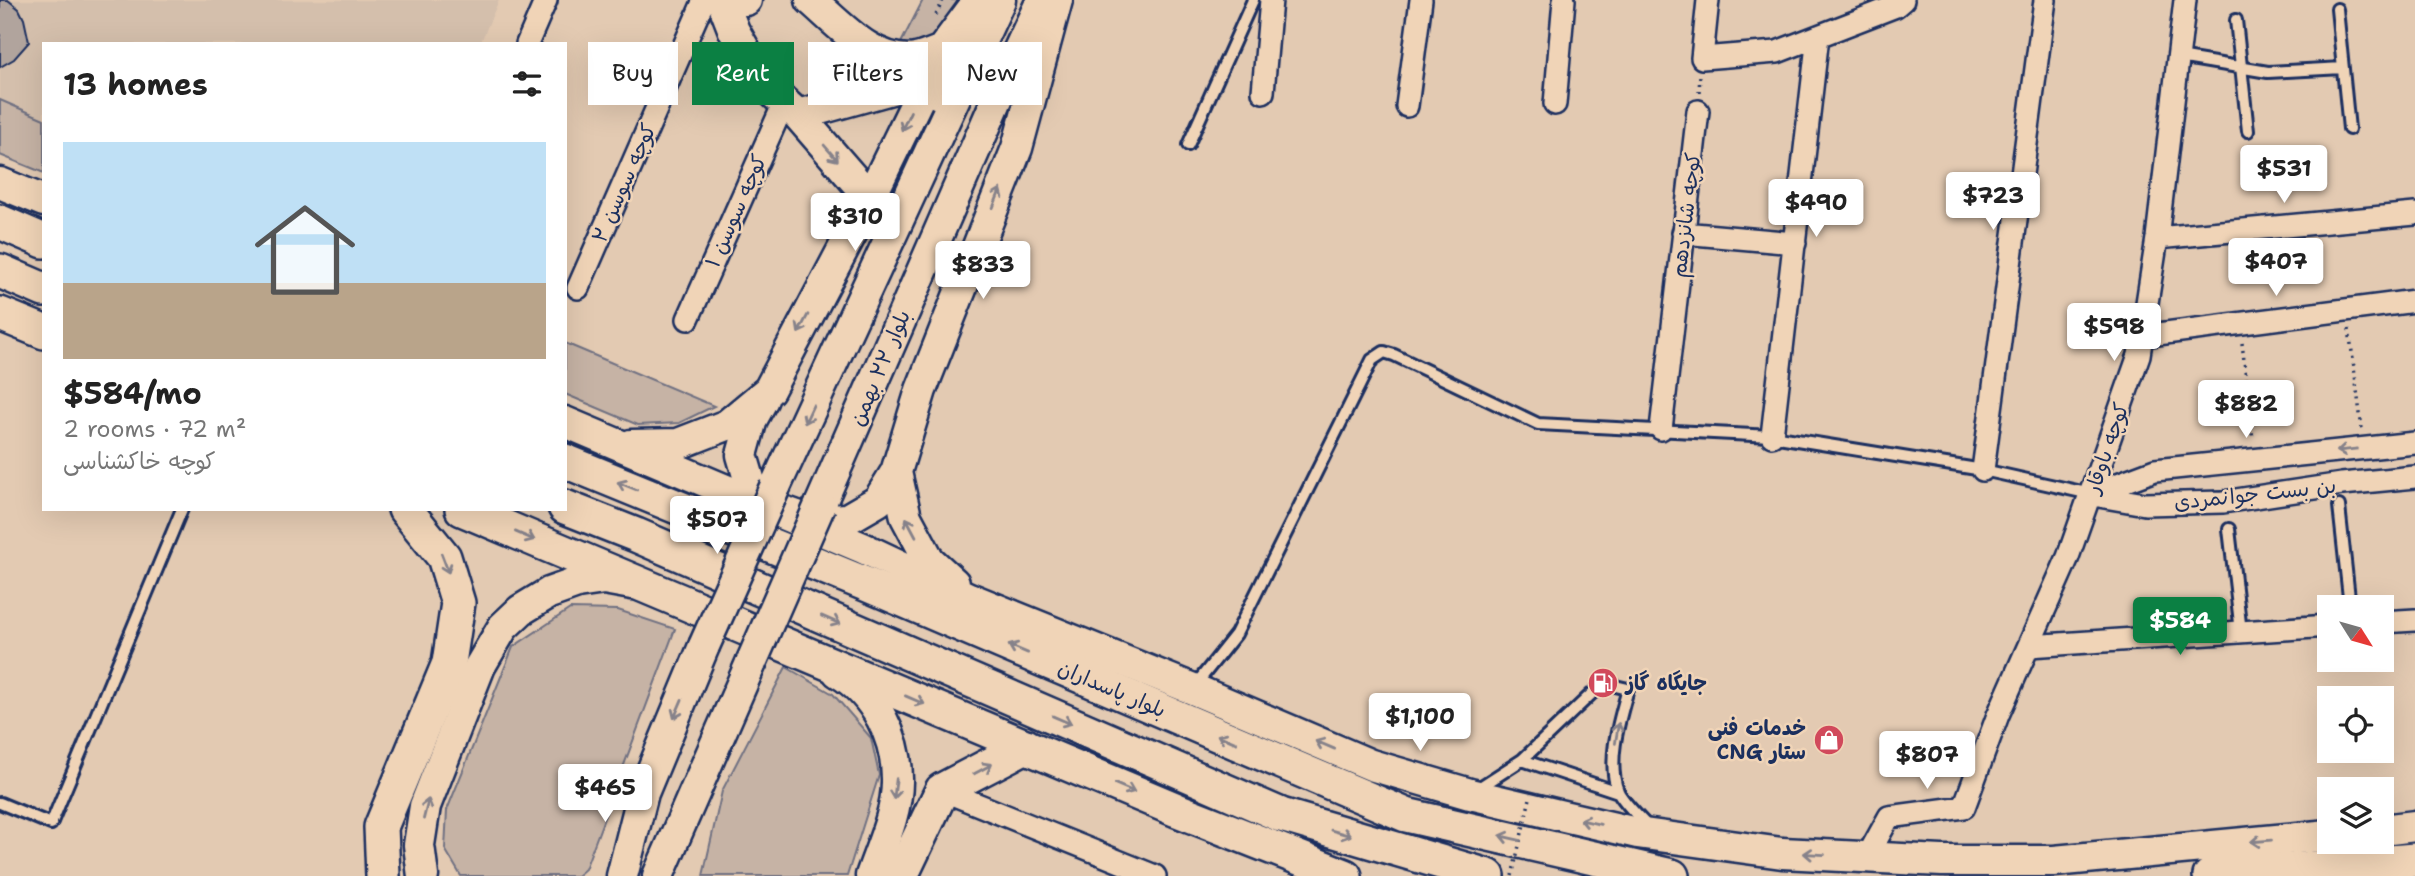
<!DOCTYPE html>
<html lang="en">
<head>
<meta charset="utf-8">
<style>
  body { margin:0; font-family:"Shantell Sans","Playpen Sans Arabic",sans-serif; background:#f2f2f2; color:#222; height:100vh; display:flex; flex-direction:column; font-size:26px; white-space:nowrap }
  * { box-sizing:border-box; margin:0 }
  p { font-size:23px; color:#767676 }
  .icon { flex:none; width:38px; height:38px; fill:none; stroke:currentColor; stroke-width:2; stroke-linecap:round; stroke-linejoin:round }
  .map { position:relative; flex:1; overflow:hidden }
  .side { position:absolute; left:42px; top:42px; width:525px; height:469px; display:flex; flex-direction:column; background:#fff; border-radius:0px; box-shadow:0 7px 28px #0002 }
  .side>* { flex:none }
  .guide { position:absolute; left:588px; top:42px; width:665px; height:63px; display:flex; gap:14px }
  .needle { width:46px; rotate:127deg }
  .controls { position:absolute; left:2317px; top:595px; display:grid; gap:14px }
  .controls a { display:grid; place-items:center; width:77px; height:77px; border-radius:0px; background:#fff; box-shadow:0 7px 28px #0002; font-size:35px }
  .price { position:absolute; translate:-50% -60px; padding:0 16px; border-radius:7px; background:#fff; color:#222; font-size:23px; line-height:46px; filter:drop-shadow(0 2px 4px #0008) }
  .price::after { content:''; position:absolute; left:50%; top:42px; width:21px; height:16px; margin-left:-10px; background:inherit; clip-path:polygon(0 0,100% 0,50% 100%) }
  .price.current { background:#0b8043; color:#fff }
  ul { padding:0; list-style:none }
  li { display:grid; align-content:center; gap:14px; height:371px; padding:0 21px }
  li span { display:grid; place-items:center; height:217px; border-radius:0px; color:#555 }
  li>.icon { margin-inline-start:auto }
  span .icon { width:126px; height:126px; fill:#fffc; stroke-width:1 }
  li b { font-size:30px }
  h2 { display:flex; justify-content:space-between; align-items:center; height:84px; padding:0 21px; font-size:30px }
  .tag { padding:0 24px; border-radius:0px; background:#fff; box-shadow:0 7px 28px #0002; font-size:24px; line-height:63px }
  .tag.current { background:#0b8043; color:#fff }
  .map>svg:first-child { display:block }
  .built { fill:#d4bfac }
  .green { fill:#c6b3a5; stroke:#707182; stroke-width:2 }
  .building { fill:#b1a49d; stroke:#1b2f5e; stroke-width:2 }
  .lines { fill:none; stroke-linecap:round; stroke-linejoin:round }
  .service-casing { stroke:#1b2f5e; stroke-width:16 }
  .minor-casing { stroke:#1b2f5e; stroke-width:26 }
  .secondary-casing { stroke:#1b2f5e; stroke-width:35 }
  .primary-casing { stroke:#1b2f5e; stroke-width:38 }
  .path { stroke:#1b2f5e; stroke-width:3.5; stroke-dasharray:2 5; stroke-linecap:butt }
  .service { stroke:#f0d4b7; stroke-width:10 }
  .minor { stroke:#f0d4b7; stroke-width:21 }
  .secondary { stroke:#f0d4b7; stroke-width:30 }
  .primary { stroke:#f0d4b7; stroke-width:33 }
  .secondary-bridge-casing { stroke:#1b2f5e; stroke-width:35; stroke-linecap:butt }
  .path-bridge { stroke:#1b2f5e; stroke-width:3.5; stroke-dasharray:2 5; stroke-linecap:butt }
  .secondary-bridge { stroke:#f0d4b7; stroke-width:30 }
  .oneway { stroke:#86828a }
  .labels { text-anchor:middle; stroke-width:5; stroke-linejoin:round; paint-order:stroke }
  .street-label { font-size:21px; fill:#1b2f5e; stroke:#f0d4b7 }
  .poi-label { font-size:21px; font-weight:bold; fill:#1b2f5e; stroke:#f0d4b7; text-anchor:start }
</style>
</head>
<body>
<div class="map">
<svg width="2415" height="876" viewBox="0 0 2415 876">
  <rect width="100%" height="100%" fill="#e3cab2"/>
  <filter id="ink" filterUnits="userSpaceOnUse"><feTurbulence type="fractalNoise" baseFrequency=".0143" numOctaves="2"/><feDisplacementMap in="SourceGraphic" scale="14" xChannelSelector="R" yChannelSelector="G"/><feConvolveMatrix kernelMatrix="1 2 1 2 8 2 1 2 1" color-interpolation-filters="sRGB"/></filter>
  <g filter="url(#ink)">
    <path class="built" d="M0,0h499l-19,44h-436v75l-44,-19z"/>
    <path class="green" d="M923,0h35c-16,30 -21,43 -58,45z
      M0,100l44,19v54l-44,-18z
      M565,343l149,63 -35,17 -41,2 -73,-31z
      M570,609l48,1 57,19 -90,240 -8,7h-116l-16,-27 2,-39 66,-163z
      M786,667l47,27 38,44 8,37 -32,101h-144l19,-85z"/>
    <path class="building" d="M0,0h8l11,9 5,10 5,23 -15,17 -14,8z"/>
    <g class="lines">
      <g class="service-casing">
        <path id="service" d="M2337,9l12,120
          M2236,20l12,111
          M2179,57l89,15 75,-4
          M1188,145l65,-145
          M2339,506l11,101
          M2229,529l12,103
          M1193,688l43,-54 136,-274 12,-8 10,3 144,69 234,12 211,34 108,24
          M1522,760l96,32
          M1477,789l45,-29 81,-77 25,6c-8,29 -22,72 -10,102 4,10 23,28 31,37
          M0,803l51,21 131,-315"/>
      </g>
      <g class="minor-casing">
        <path id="minor" d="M1708,0l-6,58 75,-6 119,-46 7,-6
          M527,44l19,-44
          M1263,92l8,-92
          M1555,104l9,-104
          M1407,106l14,-106
          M1683,233l112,10
          M2157,238l258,-24
          M578,288l126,-288
          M688,319l96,-216
          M2142,336l273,-35
          M1661,429l37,-318
          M1772,436l46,-400
          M1983,470l62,-470
          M2091,494l64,-24 260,-27
          M2093,495l52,9 78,-2 119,-18 73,-7
          M2382,622l33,-2
          M2029,646l300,-20
          M942,790l213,86
          M1867,857l22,-40 75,-10 34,-92 70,-158 71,-202 18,-117 28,-238"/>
      </g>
      <g class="secondary-casing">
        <path id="secondary" d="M722,0l12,31 31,54 33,30 72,83
          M744,0h2
          M811,0c28,24 64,66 105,59 9,-2 18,-6 26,-9
          M798,115l104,-29 21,1 16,7
          M0,183l44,18
          M763,399l-11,20 -10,36 10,34 28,21 31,11 36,-2 31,-18 18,-29
          M565,422l298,126 106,50 224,91 178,76 99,29 89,21 78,18 145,20 160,8h112l275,-26
          M631,445l47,-1 49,-19 42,-35 101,-192 72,-148 37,-50
          M775,487l225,-487
          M820,505l195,-447 27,-58
          M954,583l-25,-23 -23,-43 -10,-45 25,-82 96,-242 40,-148
          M838,672c37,22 60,66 59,110 0,31 -16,65 -26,94
          M2382,830l33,-4
          M423,876l-4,-31 6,-39 55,-140 23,-39 18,-17 28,-17 28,-10 27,-4 28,5
          M622,876l21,-83 61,-147
          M658,876l93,-213"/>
      </g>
      <g class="primary-casing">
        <path id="primary" d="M0,222l44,19
          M0,271l44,19
          M0,314l44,18
          M565,461l303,124 538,230 266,61
          M565,507l71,28 645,280 207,61
          M462,509l715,301 168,66
          M383,876l-2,-49 68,-164 9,-60 -14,-46 -39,-48
          M901,876l41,-86 84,-44
          M2210,876l205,-16"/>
      </g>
      <path class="path" d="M936,15l7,-15
        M1699,92l1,-17
        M2349,329l13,100
        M2242,343l11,97"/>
      <use href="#service" class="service"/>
      <use href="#minor" class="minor"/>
      <use href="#secondary" class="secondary"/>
      <use href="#primary" class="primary"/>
      <g class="secondary-bridge-casing">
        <path id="secondary-bridge" d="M704,646l71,-159
          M751,663l69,-158"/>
      </g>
      <path class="path-bridge" d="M1512,876l19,-82"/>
      <use href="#secondary-bridge" class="secondary-bridge"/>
    </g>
    <defs><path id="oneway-shaft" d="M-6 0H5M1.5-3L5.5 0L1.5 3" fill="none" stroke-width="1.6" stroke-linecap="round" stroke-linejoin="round" transform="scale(1.75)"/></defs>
    <g class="oneway">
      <use href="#oneway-shaft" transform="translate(906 121) rotate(115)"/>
      <use href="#oneway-shaft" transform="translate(831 153) rotate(49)"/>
      <use href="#oneway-shaft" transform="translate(997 198) rotate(-68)"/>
      <use href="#oneway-shaft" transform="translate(803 324) rotate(118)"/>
      <use href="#oneway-shaft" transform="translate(809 414) rotate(115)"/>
      <use href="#oneway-shaft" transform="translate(2347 450) rotate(174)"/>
      <use href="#oneway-shaft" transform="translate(627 486) rotate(-158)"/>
      <use href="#oneway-shaft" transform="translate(911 527) rotate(-118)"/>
      <use href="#oneway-shaft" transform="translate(525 536) rotate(23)"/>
      <use href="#oneway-shaft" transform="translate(445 563) rotate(69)"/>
      <use href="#oneway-shaft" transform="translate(831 620) rotate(23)"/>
      <use href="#oneway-shaft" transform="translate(1018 649) rotate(-157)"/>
      <use href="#oneway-shaft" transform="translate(915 700) rotate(23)"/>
      <use href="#oneway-shaft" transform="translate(678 709) rotate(113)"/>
      <use href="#oneway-shaft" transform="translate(1062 720) rotate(23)"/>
      <use href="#oneway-shaft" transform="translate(1617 733) rotate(-81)"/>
      <use href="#oneway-shaft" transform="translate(1227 739) rotate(-157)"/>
      <use href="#oneway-shaft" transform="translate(1325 745) rotate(-157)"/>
      <use href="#oneway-shaft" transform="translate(983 769) rotate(-28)"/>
      <use href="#oneway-shaft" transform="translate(1125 788) rotate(23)"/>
      <use href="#oneway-shaft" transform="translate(895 789) rotate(97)"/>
      <use href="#oneway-shaft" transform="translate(426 809) rotate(-76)"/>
      <use href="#oneway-shaft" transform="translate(1590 822) rotate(-167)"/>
      <use href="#oneway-shaft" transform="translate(1341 833) rotate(16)"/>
      <use href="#oneway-shaft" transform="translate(1510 838) rotate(-167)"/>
      <use href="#oneway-shaft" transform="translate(2261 841) rotate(175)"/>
      <use href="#oneway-shaft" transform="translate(1814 854) rotate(-177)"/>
    </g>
  </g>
  <defs>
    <g id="fuel-disc" transform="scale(1.575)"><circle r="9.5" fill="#d1495b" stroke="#f0d4b7"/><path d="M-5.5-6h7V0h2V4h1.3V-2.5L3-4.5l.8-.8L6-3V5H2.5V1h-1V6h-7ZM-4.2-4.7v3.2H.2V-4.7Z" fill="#fff"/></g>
    <g id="shop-disc" transform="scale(1.575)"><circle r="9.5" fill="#d1495b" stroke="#f0d4b7"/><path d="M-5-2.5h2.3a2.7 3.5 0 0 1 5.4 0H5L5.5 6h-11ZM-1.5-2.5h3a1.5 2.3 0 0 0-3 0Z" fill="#fff"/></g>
  </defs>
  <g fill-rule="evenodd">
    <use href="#fuel-disc" x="1603" y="683"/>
    <use href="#shop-disc" x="1829" y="740"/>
  </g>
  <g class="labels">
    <g class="street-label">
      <text transform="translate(624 183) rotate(-66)" y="7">کوچه سوسن ۲</text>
      <text transform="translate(736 211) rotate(-66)" y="7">کوچه سوسن ۱</text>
      <text transform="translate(1686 215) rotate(-83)" y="7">کوچه شانزدهم</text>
      <text transform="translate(880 368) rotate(-67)" y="7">بلوار ۲۲ بهمن</text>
      <text transform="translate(2107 448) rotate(-71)" y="7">کوچه باوقار</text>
      <text transform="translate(2255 494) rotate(-6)" y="7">بن بست جوانمردی</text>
      <text transform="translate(1112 689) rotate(23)" y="7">بلوار پاسداران</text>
    </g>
    <g class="poi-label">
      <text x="1626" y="690">جایگاه گاز</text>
      <text x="1806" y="735" text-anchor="end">خدمات فنی‌<tspan x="1806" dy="24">CNG ستار</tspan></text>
    </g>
  </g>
</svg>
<div class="controls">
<a><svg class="needle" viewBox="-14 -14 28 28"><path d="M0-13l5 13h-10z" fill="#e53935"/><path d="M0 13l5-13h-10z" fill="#767676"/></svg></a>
<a><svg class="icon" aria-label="locate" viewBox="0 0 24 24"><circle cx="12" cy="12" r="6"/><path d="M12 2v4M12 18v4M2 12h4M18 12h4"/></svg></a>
<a><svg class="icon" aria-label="layers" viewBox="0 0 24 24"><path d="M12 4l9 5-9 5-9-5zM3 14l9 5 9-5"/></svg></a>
</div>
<b class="price" style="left:2284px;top:205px">$531</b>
<b class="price" style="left:1993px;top:232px">$723</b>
<b class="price" style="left:1816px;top:239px">$490</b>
<b class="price" style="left:855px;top:253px">$310</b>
<b class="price" style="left:2276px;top:298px">$407</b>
<b class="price" style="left:983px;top:301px">$833</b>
<b class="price" style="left:2114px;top:363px">$598</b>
<b class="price" style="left:2246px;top:440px">$882</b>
<b class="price" style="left:717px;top:556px">$507</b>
<b class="price current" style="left:2180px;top:657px">$584</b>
<b class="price" style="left:1420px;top:753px">$1,100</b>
<b class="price" style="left:1927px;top:791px">$807</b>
<b class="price" style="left:605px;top:824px">$465</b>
<div class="guide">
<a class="tag">Buy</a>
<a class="tag current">Rent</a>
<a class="tag">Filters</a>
<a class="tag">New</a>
</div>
<section class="side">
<h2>13 homes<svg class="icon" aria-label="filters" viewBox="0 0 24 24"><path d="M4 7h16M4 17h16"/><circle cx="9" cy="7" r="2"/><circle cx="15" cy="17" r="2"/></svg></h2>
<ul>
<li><span style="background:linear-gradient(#bfe0f5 65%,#b9a48a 0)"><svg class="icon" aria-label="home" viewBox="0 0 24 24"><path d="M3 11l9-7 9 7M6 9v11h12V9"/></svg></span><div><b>$584/mo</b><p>2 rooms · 72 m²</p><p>کوچه خاکشناسی</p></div></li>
</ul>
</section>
</div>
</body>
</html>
